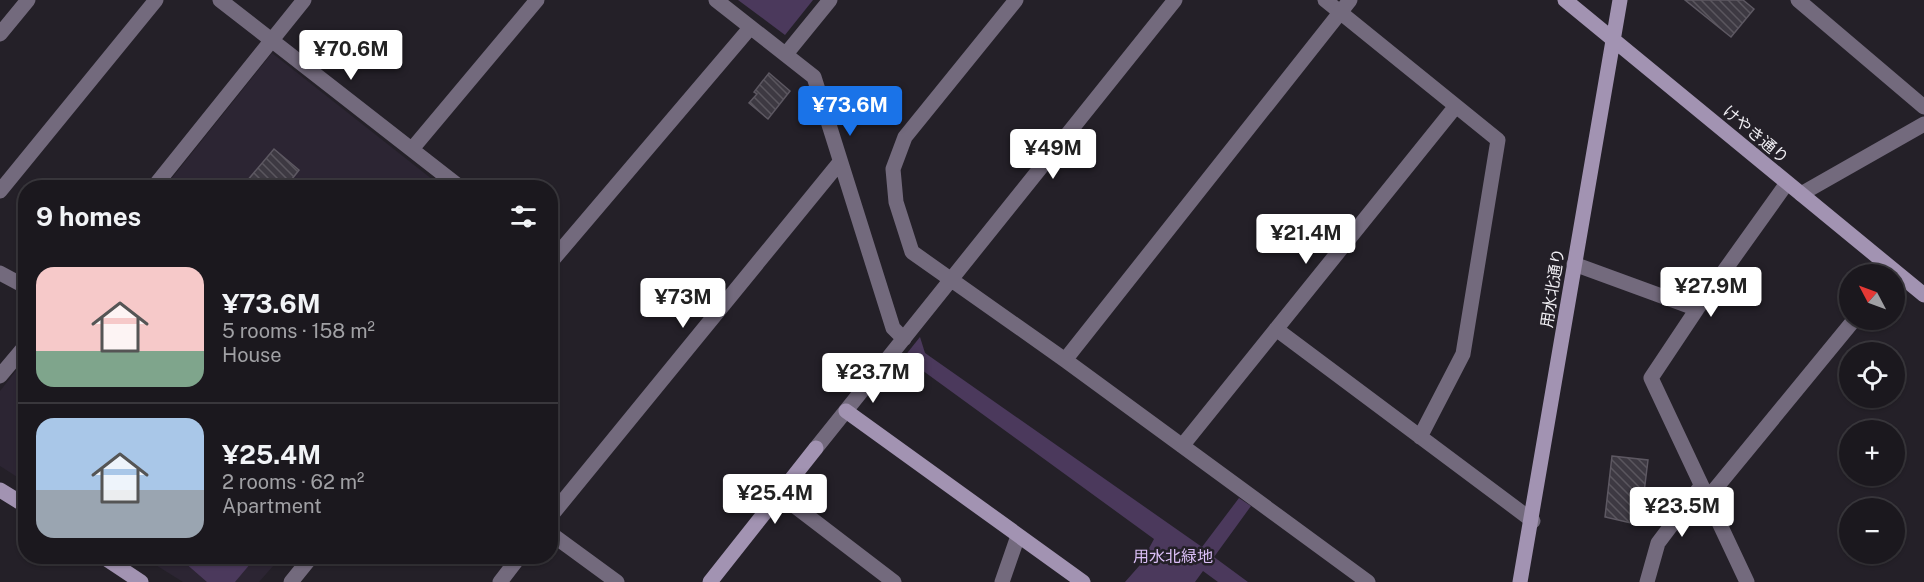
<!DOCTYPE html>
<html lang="en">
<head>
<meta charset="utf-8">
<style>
  body { margin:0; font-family:"Public Sans","Noto Sans JP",sans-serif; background:#242127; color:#f1f3f6; height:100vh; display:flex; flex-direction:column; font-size:22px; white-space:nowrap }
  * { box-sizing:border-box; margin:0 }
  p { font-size:20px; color:#a0a0a4 }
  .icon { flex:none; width:33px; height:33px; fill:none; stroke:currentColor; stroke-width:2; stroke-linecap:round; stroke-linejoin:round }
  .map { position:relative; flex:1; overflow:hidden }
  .panel { position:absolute; left:18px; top:180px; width:540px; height:384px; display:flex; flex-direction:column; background:#1b181e; border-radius:24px; box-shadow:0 2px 4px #0004,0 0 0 2px #39373c }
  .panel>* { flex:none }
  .needle { width:39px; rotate:311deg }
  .tools { position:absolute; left:1839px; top:264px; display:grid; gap:12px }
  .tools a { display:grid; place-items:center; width:66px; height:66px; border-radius:50%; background:#1b181e; box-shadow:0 2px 4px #0004,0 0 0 2px #39373c; font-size:30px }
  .price { position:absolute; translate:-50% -51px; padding:0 14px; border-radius:6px; background:#fff; color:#222; font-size:20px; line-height:39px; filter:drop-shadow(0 2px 3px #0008) }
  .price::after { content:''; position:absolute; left:50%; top:36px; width:18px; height:14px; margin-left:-9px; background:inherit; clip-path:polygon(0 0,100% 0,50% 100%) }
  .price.on { background:#1a73e8; color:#fff }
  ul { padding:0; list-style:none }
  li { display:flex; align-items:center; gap:18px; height:150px; padding:0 18px }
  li+li { border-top:2px solid #39373c }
  li span { display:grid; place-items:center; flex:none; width:168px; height:120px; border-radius:18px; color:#555 }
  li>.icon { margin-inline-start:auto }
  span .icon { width:72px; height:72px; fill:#fffc; stroke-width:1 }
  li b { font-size:26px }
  h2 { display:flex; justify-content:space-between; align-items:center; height:72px; padding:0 18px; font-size:26px }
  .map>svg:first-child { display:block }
  .built { fill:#2c2533 }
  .green { fill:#4b395c }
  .building { fill:url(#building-back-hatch); stroke:#5d5862; stroke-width:1.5 }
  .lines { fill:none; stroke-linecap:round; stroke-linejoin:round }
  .street { stroke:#736a7d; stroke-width:15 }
  .secondary { stroke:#a293b2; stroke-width:15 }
  .labels { text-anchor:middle; stroke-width:5; stroke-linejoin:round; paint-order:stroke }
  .street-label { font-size:16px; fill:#f1eff4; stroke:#242028 }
  .park-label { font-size:16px; fill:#dbbff7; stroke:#242028 }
</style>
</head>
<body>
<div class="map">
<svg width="1924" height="582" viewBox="0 0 1924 582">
  <defs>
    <pattern id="building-back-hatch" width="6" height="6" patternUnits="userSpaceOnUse" patternTransform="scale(1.5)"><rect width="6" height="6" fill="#3d3942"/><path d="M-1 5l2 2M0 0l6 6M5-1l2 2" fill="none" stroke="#5a565e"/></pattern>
  </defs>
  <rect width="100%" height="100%" fill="#242028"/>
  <path class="built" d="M272,53l170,134 -278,1z
    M25,359v123l-25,-16v-75z
    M143,557h138l-22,25h-76z"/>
  <path class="green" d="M738,0h75l-28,35z
    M920,337l5,16 277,194 37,-49 12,8 -37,51 34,25h-30l-15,-11 -8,11h-70l15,-17 14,-26 -250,-182z
    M189,556h67v1l-21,25h-28l-23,-20z"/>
  <path class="building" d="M1685,0h58l11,9 -23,28z
    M769,73l21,18 -22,28 -19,-16 8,-9 -3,-2z
    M274,149l25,21 -14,18h-44z
    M1612,456l36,4 -8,65 -35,-8z"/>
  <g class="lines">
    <path class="street" d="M220,0l241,188
      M716,0l98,77 79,251 11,11
      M1016,0l-111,137 -12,32 3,33 16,50 153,108 303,222
      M1325,0l173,140 -35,214 -43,83
      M1798,0l126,107
      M0,34l28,-34
      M786,54l44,-54
      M412,149l125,-149
      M153,188l151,-188
      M0,191l156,-191
      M1801,194l123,-70
      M550,263l200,-235
      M1574,264l123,45 90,-126
      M0,273l26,14
      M1697,309l-46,69 96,204
      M1276,329l257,192
      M1065,360l285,-360
      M0,376l26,-31
      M1182,446l274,-340
      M816,448l359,-448
      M779,494l115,88
      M1707,499l147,-179
      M550,517l290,-355
      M550,533l67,49
      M291,582l21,-26
      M500,582l20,-26
      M1002,582l16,-46
      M1647,582l11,-39 43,-57"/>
    <path class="secondary" d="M1565,0l359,295
      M846,411l237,171
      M0,490l26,16
      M102,556l39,26
      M710,582l106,-134
      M1520,582l100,-582"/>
  </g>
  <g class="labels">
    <g class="street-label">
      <text transform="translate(1756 134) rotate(40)" y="6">けやき通り</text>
      <text transform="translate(1552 288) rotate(-81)" y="6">用水北通り</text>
    </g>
    <g class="park-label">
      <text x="1173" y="562">用水北緑地</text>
    </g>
  </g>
</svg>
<div class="tools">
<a><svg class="needle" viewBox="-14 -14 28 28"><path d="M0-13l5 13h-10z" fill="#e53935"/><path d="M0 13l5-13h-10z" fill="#a0a0a4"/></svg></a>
<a><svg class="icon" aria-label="locate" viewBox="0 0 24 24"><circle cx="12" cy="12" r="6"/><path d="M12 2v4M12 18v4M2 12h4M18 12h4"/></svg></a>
<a>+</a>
<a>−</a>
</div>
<b class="price" style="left:351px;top:81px">¥70.6M</b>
<b class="price on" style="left:850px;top:137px">¥73.6M</b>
<b class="price" style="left:1053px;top:180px">¥49M</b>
<b class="price" style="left:1306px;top:265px">¥21.4M</b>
<b class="price" style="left:1711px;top:318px">¥27.9M</b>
<b class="price" style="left:683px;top:329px">¥73M</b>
<b class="price" style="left:873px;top:404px">¥23.7M</b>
<b class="price" style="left:775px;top:525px">¥25.4M</b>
<b class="price" style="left:1682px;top:538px">¥23.5M</b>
<section class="panel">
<h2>9 homes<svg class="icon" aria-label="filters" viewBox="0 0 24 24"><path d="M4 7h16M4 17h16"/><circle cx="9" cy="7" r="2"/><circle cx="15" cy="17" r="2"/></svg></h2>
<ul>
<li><span style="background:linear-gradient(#f6c9c9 70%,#7fa58c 0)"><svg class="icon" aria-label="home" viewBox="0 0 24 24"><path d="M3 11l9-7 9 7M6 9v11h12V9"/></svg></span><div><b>¥73.6M</b><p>5 rooms · 158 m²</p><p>House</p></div></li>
<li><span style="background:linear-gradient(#a9c7e8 60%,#9aa5b1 0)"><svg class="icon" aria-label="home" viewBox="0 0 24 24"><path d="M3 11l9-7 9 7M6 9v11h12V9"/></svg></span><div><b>¥25.4M</b><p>2 rooms · 62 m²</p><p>Apartment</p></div></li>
</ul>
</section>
</div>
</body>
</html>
